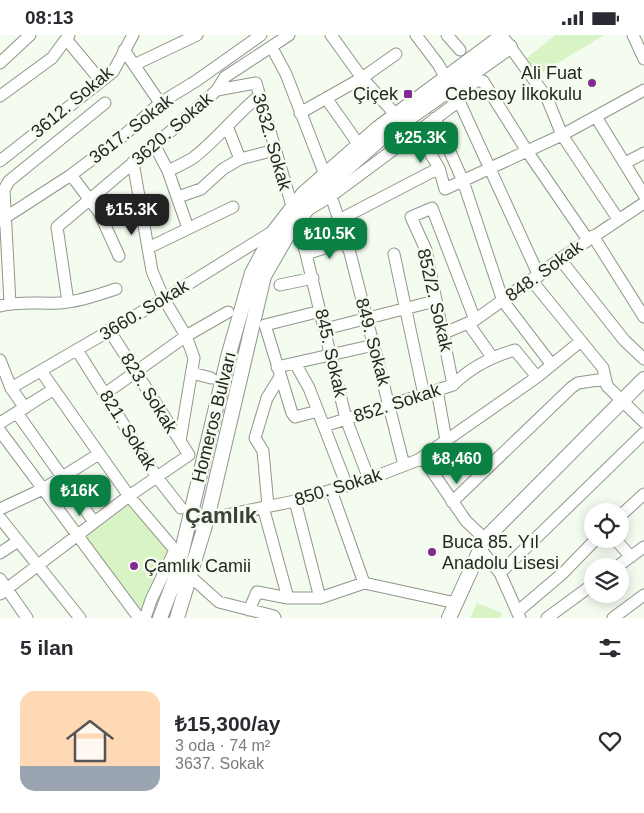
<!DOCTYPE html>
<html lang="tr">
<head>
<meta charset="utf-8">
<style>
  body { margin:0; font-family:Helvetica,sans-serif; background:#f7f7f7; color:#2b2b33; height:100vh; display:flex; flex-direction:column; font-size:19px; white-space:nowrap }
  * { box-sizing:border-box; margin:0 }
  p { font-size:16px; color:#7c7c81 }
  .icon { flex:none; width:28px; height:28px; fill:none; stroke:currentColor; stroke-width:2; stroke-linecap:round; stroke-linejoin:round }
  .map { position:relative; height:583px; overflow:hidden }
  .sheet { display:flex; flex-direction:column; background:#fff; flex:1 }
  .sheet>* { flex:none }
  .controls { position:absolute; left:584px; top:468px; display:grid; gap:10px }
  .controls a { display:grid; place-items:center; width:45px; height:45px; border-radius:50%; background:#fff; box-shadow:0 2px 12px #0003; font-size:25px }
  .price { position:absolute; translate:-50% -42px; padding:0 11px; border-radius:10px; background:#0b8043; color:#fff; font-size:16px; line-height:32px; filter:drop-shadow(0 1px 2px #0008) }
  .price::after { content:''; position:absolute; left:50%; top:30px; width:15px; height:11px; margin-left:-8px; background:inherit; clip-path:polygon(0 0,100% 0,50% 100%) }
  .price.on { background:#222; color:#fff }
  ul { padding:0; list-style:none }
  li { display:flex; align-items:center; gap:15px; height:125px; padding:0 20px }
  li span { display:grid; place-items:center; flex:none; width:140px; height:100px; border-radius:15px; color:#555 }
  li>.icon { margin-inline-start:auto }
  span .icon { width:60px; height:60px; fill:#fffc; stroke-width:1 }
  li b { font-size:21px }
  h2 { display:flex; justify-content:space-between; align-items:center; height:60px; padding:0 20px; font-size:21px }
  .status { display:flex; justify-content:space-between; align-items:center; height:35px; padding:0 25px; background:#fff; direction:ltr }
  .status svg { height:14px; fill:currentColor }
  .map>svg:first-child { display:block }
  .green { fill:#d8f3c4 }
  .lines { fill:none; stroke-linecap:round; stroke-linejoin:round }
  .minor-casing { stroke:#8f968b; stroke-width:13 }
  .major-casing { stroke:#8f968b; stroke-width:16 }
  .minor { stroke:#fff; stroke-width:11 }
  .major { stroke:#fff; stroke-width:14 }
  .poi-dot { fill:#852995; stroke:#f4fbef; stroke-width:2 }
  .labels { text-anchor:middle; stroke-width:5; stroke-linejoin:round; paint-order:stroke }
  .poi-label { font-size:18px; fill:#252723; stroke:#f4fbef; text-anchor:end }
  .street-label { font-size:18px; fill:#252723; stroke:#f4fbef }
  .district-label { font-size:22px; font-weight:bold; fill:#3c4138; stroke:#f4fbef }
</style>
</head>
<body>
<div class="status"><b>08:13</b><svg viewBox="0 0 49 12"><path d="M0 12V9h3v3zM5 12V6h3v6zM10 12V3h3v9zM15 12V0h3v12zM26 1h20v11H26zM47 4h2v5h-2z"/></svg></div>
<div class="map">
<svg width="644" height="583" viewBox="0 0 644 583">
  <rect width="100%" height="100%" fill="#f4fbef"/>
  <path class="green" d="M556,0h48l-69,42 -11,-17z
    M129,461l46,54 -30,68 -69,-83z
    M477,568l25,10 -2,5h-30z"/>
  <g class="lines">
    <g class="minor-casing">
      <path id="minor" d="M331,0l31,43 34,37
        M416,0l22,29 8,14
        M447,0l13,15
        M633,0l11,24
        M66,4l35,42
        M506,6l41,57 15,37 56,84
        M272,13l14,26 39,101
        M124,15l36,53
        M0,28l30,-28
        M134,30l63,-30
        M217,55l39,-7 50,171 40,165 23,60
        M0,61l52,-38 17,-23
        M326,63l33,47
        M459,66l80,175
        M300,78l62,-35 34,-24
        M596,82l48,78
        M435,83l28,63 40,120 49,64
        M227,91l13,33
        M417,96l22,37 6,21 117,-54 82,-45
        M154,109l14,27 20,57
        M0,126l113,-89 20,-37
        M133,127l19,109 12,28 22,37 8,22 -14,83
        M625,128l19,-10
        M168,136c8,-4 17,-8 25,-13 24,-18 42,-43 66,-62
        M71,140l28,37 20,44
        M331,161l19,57 54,212
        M178,162l23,-8 22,-20 17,-10 35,-9
        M308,175l23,-14 128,-95 16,-20h8l44,70 61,89
        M339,185l100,-52
        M0,186l71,-46 52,-39 37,-33 36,-22 65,-46
        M593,201l51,81
        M148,213l85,-41
        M306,219l40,-13
        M394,219l30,141
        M560,224l64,81 20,19
        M532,246l71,87 4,18 37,36
        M280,250l33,-7
        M68,267l-11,-75 127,-107 33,-30 8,-13 64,-42
        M10,268l-6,-113 5,-9 96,-78
        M0,271c19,-5 39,-2 59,-3 19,-1 38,-8 57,-14
        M468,288l24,34
        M325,294l110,-28
        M442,299l33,-14 85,-61 84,-56
        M77,315l79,126 25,32
        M0,325l11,28 14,20
        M295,328l14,25 38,98
        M277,332l97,-22
        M41,336l88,125 46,54 -24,50 -6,18
        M192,338l19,5
        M453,350l-27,-135 -15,-33 21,-9 43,112
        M11,353l153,-89 111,-69
        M437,355l9,50
        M106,358l80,-57 42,-24
        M318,376l-23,6 -3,-4 -27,-88 56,-14
        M17,378l77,109
        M0,388l54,-34
        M324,391l129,-41c18,-18 38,-28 62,-35l22,27
        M0,396l139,187
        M418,425l7,1 41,60 19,18
        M331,455l33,93 92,20
        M295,466l25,97
        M452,467l120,-115 6,-4 26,-4
        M268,471l-5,-55 -8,-13 12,-40 13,-21
        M263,472l25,91
        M0,474l43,-20 56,-35
        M620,481l24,-22
        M0,483l80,100
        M207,484l88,-18 74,-22 49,-19 119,-83 44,-36
        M615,504l16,18
        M480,514l20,24 20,45
        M0,518l18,-12
        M618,531l26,-19
        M500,538l144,-140
        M191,542l28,25 55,14 1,2
        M0,544l27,39
        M0,559l129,-98 60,-41 -80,-125
        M249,575l8,-18 31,6h32l44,-15
        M517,577l46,-39 33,-34
        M547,583l45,-33
        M613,583l31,-23"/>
    </g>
    <g class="major-casing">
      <path id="major" d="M160,583l16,-42 52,-219 24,-84 23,-43 28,-36 75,-66 124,-92
        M177,583l30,-99 57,-243 23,-40 32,-43 66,-58 125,-88
        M449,583l36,-79 159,-160"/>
    </g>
    <use href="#minor" class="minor"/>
    <use href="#major" class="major"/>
  </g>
  <g class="poi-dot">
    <circle cx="592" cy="48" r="5"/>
    <rect x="403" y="54" width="10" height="10" rx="2.5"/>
    <circle cx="432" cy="517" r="5"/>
    <circle cx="134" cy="531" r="5"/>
  </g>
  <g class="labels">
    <g class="poi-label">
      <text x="582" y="44">Ali Fuat<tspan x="582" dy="21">Cebesoy İlkokulu</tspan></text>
      <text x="398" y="65">Çiçek</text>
      <text x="442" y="513" text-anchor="start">Buca 85. Yıl<tspan x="442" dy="21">Anadolu Lisesi</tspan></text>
      <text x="144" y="537" text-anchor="start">Çamlık Camii</text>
    </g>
    <g class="street-label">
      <text transform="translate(72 67) rotate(-40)" y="6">3612. Sokak</text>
      <text transform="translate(131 94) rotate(-38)" y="6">3617. Sokak</text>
      <text transform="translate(172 94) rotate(-41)" y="6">3620. Sokak</text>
      <text transform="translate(272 107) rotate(74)" y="6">3632. Sokak</text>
      <text transform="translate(544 236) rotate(-36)" y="6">848. Sokak</text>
      <text transform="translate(435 265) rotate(77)" y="6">852/2. Sokak</text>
      <text transform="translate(144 275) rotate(-31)" y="6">3660. Sokak</text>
      <text transform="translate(373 307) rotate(75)" y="6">849. Sokak</text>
      <text transform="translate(331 318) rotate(77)" y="6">845. Sokak</text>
      <text transform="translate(149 358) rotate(58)" y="6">823. Sokak</text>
      <text transform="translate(397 368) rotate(-18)" y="6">852. Sokak</text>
      <text transform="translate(214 382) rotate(-76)" y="6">Homeros Bulvarı</text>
      <text transform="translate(128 395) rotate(58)" y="6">821. Sokak</text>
      <text transform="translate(338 452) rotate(-17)" y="6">850. Sokak</text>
    </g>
    <g class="district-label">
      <text x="221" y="488">Çamlık</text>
    </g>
  </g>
</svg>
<div class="controls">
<a><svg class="icon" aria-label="locate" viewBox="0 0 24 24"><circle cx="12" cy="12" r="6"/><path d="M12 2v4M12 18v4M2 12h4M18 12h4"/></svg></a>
<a><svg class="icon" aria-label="layers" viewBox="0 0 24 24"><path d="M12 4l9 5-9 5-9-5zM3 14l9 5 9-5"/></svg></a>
</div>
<b class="price" style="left:421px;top:129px">₺25.3K</b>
<b class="price on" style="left:132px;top:201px">₺15.3K</b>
<b class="price" style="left:330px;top:225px">₺10.5K</b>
<b class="price" style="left:457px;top:450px">₺8,460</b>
<b class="price" style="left:80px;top:482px">₺16K</b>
</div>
<section class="sheet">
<h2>5 ilan<svg class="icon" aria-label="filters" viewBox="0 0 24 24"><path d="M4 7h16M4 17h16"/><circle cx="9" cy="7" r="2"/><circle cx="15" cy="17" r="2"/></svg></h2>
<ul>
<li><span style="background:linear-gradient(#ffd9b3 75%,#9aa5b1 0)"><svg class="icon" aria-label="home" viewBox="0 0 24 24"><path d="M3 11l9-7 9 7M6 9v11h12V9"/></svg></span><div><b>₺15,300/ay</b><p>3 oda · 74 m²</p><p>3637. Sokak</p></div><svg class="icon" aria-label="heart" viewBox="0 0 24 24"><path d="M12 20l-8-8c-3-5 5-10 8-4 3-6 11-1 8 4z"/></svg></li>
</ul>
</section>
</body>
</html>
